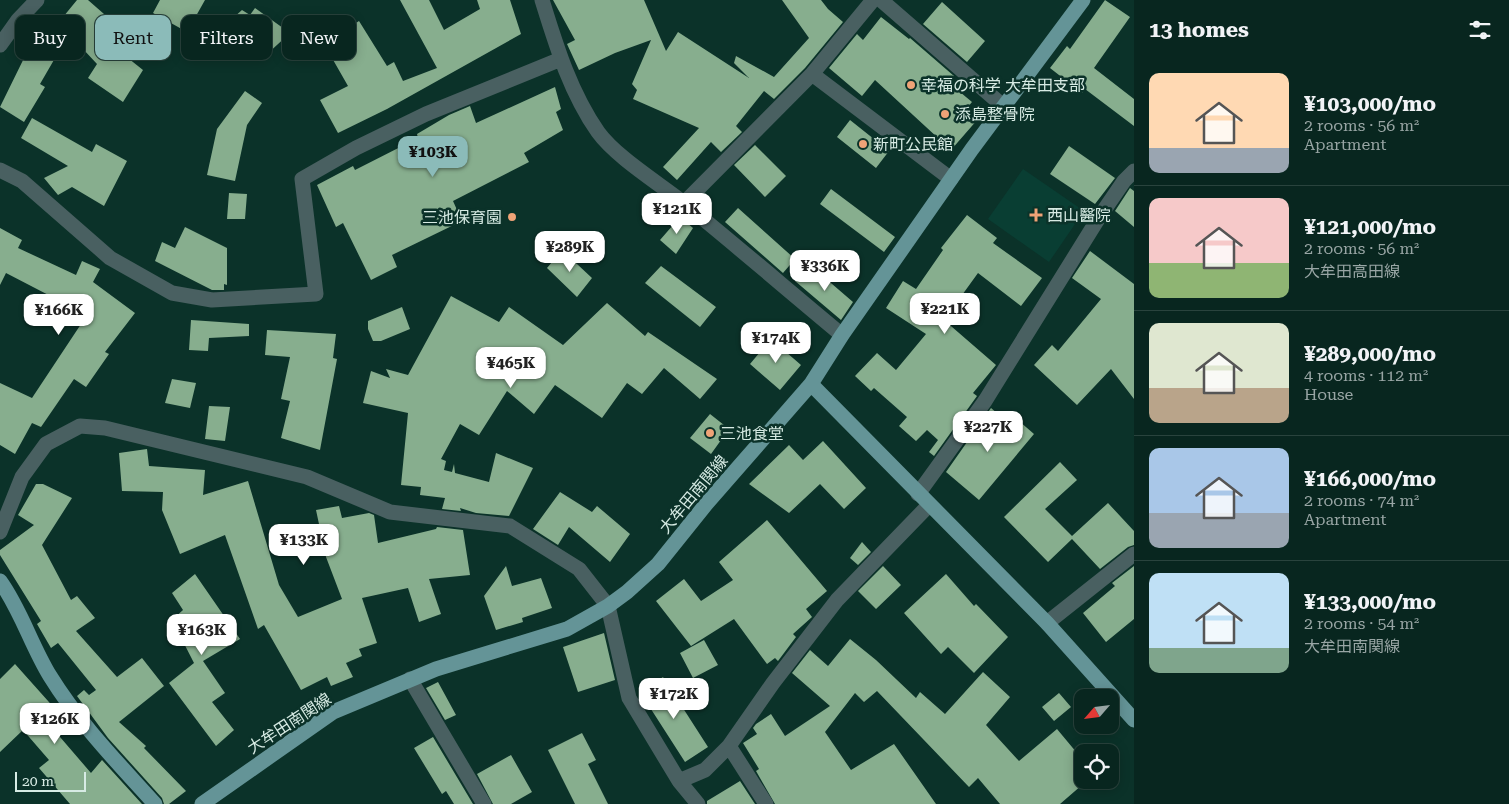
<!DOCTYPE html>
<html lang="en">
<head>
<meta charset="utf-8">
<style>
  body { margin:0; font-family:"Roboto Serif","Noto Sans JP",serif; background:#16322c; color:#f1f3f6; height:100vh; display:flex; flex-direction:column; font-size:19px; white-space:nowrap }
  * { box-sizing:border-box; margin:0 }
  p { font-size:16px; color:#98a5a4 }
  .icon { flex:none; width:28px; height:28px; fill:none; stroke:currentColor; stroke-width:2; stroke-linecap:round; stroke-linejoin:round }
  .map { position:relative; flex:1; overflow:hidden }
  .drawer { display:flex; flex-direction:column; background:#08261f; width:375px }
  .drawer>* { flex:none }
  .hud { position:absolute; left:15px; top:15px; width:475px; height:45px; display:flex; gap:10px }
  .needle { width:32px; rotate:242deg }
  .controls { position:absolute; left:1074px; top:689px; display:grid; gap:10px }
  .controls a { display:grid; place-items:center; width:45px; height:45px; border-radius:10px; background:#08261f; box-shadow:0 2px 12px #0003,0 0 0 1px #29433d; font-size:25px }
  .scale { position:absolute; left:15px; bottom:12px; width:71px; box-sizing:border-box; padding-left:5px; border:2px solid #d7ebe4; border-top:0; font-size:14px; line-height:18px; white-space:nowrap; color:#d7ebe4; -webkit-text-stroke:4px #0b3229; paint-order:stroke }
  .price { position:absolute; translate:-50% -42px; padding:0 11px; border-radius:10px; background:#fff; color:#222; font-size:16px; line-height:32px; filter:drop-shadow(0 1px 2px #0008) }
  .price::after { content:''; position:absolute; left:50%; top:30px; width:15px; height:11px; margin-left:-8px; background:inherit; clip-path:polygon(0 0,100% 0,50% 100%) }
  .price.selected { background:#8bbbb9; color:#111 }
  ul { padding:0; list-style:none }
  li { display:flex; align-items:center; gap:15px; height:125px; padding:0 15px }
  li+li { border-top:1px solid #29433d }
  li span { display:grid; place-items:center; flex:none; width:140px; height:100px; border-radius:10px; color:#555 }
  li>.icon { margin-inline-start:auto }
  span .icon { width:60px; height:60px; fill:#fffc; stroke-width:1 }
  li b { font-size:21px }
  h2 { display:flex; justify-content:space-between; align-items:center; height:60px; padding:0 15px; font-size:21px }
  .pill { padding:0 18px; border-radius:10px; background:#08261f; box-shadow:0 2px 12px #0003,0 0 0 1px #29433d; font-size:18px; line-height:45px }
  .pill.selected { background:#8bbbb9; color:#111 }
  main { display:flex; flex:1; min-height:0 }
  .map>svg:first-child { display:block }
  .built { fill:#093e33 }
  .building { fill:#87ae8e }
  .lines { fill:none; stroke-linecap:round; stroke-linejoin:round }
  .street { stroke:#496061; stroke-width:15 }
  .primary { stroke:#649497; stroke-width:15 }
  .poi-dot { fill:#efa377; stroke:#0b3229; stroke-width:2 }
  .labels { text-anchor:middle; stroke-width:5; stroke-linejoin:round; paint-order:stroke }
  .poi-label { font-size:16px; fill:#d7ebe4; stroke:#0b3229; text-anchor:start }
  .street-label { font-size:16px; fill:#d7ebe4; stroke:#0b3229 }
</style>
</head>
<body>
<main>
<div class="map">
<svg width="1134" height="804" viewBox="0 0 1134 804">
  <rect width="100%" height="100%" fill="#0b3229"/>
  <path class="built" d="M1023,169l61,42 -35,51 -61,-43z"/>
  <path class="building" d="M77,0h11l24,21 -13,14 44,35 -20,32 -35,-24 9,-14 -28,-30 -29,50 5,3 -21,35 -24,-15 28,-57 -11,-12 20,-20 13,15z
    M160,0h45l-18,32 -34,-19z
    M400,0h29l15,30 36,-21 -3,-9h33l11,34 -134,75 -49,24 -18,-33 28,-14 -24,-42 35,-23 28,45 7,-4 9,19 34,-13z
    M553,0h91l22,51 12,-19 71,46 -15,-15 2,-7 38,21 35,-39 -27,-38h39l7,9 15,13 -38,46 -31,31 -10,-8 -28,35 6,6 -21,20 -10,-10 -34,38 -14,-13 36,-39 -66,-29 4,-9 -5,-6 19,-44 -36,13 -36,17 -12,-26 8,-4z
    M1105,0l25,17 -36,51 40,31v27l-49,-37 -3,4 -32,-25 17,-22 3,3z
    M942,2l43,39 -18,21 -44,-38z
    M255,8l35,25 -25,23 -42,-29 19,-17 8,5z
    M881,17l28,22 1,-1 44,38 -6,6 24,20 -6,7 12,10 -27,31 -76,-70 -13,16 -33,-28 28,-34 6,6z
    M555,87l6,22 -5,3 7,18 -39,23 5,9 -76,39 9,20 -70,34 5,12 -26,13 -28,-57 -7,4 -19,-42 36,-19 2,4 63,-32 -1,-4 32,-19 21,-9 6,17z
    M245,91l17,12 -15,22 -12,56 -28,-6 10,-46z
    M32,118l60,34 4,-8 31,17 -23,45 -32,-19 -14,8 -14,-17 24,-12 -47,-28z
    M850,120l39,31 -13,17 -39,-31z
    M755,145l31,31 -21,21 -31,-32z
    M1069,146l46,32 -20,26 -45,-30z
    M1130,188l4,3v36l-19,-16z
    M831,189l64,48 -11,15 -64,-48z
    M229,193l18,1 -2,25h-18z
    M738,208l57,51 -12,14 -58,-51z
    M967,215l30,23 -4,5 49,35 -21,28 -43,-33 -34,47 52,45 -23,28 4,3 -43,60 -5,-4 9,-12 -11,-10 -11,11 -17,-15 8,-9 -33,-29 -3,3 -16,-15 22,-23 19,17 30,-36 -40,-26 17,-27 13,8 27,-39 -2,-2z
    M680,217l13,11 -17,26 -16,-14z
    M185,227l42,21v37l-3,-1v6h-12l-57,-29 7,-19 13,6z
    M0,228l22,12 -4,8 58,27 6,-14 18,8 -7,13 42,31 -30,39 4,2 -23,33 -12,-8 -33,48 -9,-4 -17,31 -15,-9v-62l32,15 55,-83 -81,-42 -6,12z
    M562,250l30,28 -15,19 -30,-29z
    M1090,251l44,33v115l-23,-30 -34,36 -43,-40 18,-20 6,6 43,-52 -29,-21z
    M810,265l43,37 -12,18 -46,-39z
    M661,266l55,41 -16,20 -55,-44z
    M451,296l48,26 10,-15 54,38 44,-42 38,33 3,-4 69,47 -17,20 -36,-31 -22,26 -15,-11 -25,35 -47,-33 -21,29 -27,-23 -28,44 -19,-11 -19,35 5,2 -2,9 8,2 2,-8 1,9 34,9 7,-29 37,15 -24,48 -33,-3 -16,-5 1,3 -19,-2 3,-11 -25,-3 1,-8 -20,-2 7,-72 -45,-10 8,-32 19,7 -4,-9 22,6z
    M402,307l8,22 -29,12h-8l-5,-12v-8z
    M191,320l58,4v12l-40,2 -1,13 -19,-1z
    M267,330l69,4 -3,24 4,1 -17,91 -39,-12 9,-37 -9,-2 9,-42 -25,-2z
    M771,339l30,26 -21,25 -30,-26z
    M172,379l24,4 -6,25 -25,-5z
    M209,406l21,1 -5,34 -20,-2z
    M991,408l22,19 6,-6 15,13 -55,66 -33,-28z
    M710,414l19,15 -18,25 -21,-16z
    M823,441l43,47 -22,21 -24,-25 -31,29 -40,-29 40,-39 14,15z
    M147,449l2,17 56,4 -2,25 45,-14 31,104 19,32 44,-18 -16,-42 -10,-47 23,-4 3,12 27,-5 5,2 4,28 58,-14 1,-2 26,3 7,45 -41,4 12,35 -22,8 -11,-34 -46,10 15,45 -18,6 3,7 -16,7 7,14 -22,9 -4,-9 -26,13 -37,-65 -6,4 -33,-94 -45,19 -18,-44 1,-18 -41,-1 -3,-38z
    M1060,462l17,18 -32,29 27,27 36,-33 26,28v14l-6,2 -28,22 -28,-30 -24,23 -44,-45z
    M36,484h7l29,14 -30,47 29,55 6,-4 18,22 -19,13 41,46 25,-19 22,28 -45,36 27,24 -2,2 42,43 -17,13h-5l-2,-6 -54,-60 -31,-42 7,-6 5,5 7,-5 -38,-47 -7,5 -14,-24 4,-3 -41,-66v-5l34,-25 -16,-10z
    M560,492l32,20 5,-6 33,28 -20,28 -41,-35 -11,18 -25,-16z
    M767,520l60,71 -21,18 6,8 -19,17 3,3 -18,24 -3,-3 -8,6 -33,-45 -43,27 -35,-45 28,-22 17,22 32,-21 -14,-18z
    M862,542l9,10 -13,13 -8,-7z
    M506,566l6,20 29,-8 11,30 -30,10 1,4 -27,8 -12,-34z
    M883,566l18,19 -25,24 -18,-18z
    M1134,566v53l-28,23 -23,-29 32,-27 -3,-3z
    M195,574l45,65 -37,22 22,32 -13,9 22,28 -18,16 -47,-63 25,-20 -22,-43 11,-10 -11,-17z
    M946,574l28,32 2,-2 32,33 -34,36 -26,-26 -7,7 -37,-41z
    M604,633l11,47 -37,12 -15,-45z
    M850,639l26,21 40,38 4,-6 25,22 38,-42 27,25 -24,28 33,36 38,-32 25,30v26l-22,19h-60l-22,-26 -9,9 -92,-96 -13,11 -9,-9 -30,39 26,38 43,-26 42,60h-161l-19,-33 3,-2 -16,-26 14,-9 -4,-6 3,-4 15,-10 14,22 45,-30 -38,-33 18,-23 18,16z
    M704,640l14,25 -25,13 -13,-25z
    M15,664l50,56 -11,10 37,43 11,-13 40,44h-72l-31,-36 10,-8 -26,-30 -23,22v-73z
    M663,677l45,70 -23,15 -45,-70z
    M438,682l18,33 -11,5 -19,-32z
    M1059,693l12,14 -17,14 -12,-14z
    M582,733l14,27 -8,4 20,40h-33l-27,-54z
    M433,737l40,67h-19l-8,-13 -4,3 -28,-46z
    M511,755l21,37 -21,12h-18l-16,-30z
    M740,781l15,23h-48v-3z"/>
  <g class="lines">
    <path class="street" d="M542,0c14,45 28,92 56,132 18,25 62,52 87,72 53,43 104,87 157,131
      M881,0l122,106
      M0,45l18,-25 19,-20
      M812,74l139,105
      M0,170l22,11 88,77 62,35 40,7 104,-6 -14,-115 54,-31 70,-34 135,-55
      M684,203l128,-129 61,-74
      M918,494l67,-93 113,-182 26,-38 10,-10
      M0,532l22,-55 24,-33 34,-18 25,2 202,49 83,35 120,14 69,43 29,37 21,92 50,83 26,-11 24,-24 44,-63 64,-83 92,-95
      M1047,623l87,-69
      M410,679l74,125
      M729,746l37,58
      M679,781l19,23"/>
    <path class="primary" d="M811,384l236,239 87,97
      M0,581c21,29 31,64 50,95 29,47 68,87 105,128
      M202,804l131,-92 103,-43 131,-40 41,-23 19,-14 31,-28 49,-61 104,-119 31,-49 130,-186 111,-149"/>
  </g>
  <g class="poi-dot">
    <circle cx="911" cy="85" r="5"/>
    <circle cx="945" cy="114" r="5"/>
    <circle cx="863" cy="144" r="5"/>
    <path d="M1033.5 207.5h5v5h5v5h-5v5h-5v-5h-5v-5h5z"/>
    <circle cx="512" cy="217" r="5"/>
    <circle cx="710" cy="433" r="5"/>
  </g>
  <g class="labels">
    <g class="poi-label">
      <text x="921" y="91">幸福の科学 大牟田支部</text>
      <text x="955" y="120">添島整骨院</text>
      <text x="873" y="150">新町公民館</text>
      <text x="1047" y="221">西山醫院</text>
      <text x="502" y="223" text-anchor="end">三池保育園</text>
      <text x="720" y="439">三池食堂</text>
    </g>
    <g class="street-label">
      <text transform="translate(693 494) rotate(-50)" y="6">大牟田南関線</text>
      <text transform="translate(289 723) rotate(-33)" y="6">大牟田南関線</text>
    </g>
  </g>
</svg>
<div class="controls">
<a><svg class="needle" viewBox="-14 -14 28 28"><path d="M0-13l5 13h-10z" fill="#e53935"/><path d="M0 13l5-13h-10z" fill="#98a5a4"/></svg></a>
<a><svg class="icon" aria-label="locate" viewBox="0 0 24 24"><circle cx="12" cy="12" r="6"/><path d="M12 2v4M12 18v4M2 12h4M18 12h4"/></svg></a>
</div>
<div class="scale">20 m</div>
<b class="price selected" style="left:433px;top:178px">¥103K</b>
<b class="price" style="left:677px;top:235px">¥121K</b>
<b class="price" style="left:570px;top:273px">¥289K</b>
<b class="price" style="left:825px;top:292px">¥336K</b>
<b class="price" style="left:945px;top:335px">¥221K</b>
<b class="price" style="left:59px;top:336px">¥166K</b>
<b class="price" style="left:776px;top:364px">¥174K</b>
<b class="price" style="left:511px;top:389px">¥465K</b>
<b class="price" style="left:988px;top:453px">¥227K</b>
<b class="price" style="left:304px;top:566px">¥133K</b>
<b class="price" style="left:202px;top:656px">¥163K</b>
<b class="price" style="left:674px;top:720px">¥172K</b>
<b class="price" style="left:55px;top:745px">¥126K</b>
<div class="hud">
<a class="pill">Buy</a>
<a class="pill selected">Rent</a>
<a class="pill">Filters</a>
<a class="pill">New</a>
</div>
</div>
<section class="drawer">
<h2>13 homes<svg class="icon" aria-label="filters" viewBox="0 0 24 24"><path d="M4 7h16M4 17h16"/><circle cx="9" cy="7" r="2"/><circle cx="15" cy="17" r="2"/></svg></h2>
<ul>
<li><span style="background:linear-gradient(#ffd9b3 75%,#9aa5b1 0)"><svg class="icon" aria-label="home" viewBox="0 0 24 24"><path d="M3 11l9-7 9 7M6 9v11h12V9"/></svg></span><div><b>¥103,000/mo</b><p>2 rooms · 56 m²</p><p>Apartment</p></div></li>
<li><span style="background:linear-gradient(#f6c9c9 65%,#8fb573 0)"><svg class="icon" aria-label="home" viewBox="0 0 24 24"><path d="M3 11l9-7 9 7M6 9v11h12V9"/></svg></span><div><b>¥121,000/mo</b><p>2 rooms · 56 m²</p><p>大牟田高田線</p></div></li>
<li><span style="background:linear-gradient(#dfe7d0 65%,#b9a48a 0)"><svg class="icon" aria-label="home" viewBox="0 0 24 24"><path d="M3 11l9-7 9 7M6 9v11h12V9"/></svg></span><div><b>¥289,000/mo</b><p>4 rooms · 112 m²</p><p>House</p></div></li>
<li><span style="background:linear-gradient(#a9c7e8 65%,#9aa5b1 0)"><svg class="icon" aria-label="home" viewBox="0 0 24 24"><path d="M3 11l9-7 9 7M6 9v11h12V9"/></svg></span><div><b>¥166,000/mo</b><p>2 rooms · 74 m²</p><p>Apartment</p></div></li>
<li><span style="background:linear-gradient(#bfe0f5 75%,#7fa58c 0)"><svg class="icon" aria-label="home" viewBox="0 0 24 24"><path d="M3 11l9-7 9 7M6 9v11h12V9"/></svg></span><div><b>¥133,000/mo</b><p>2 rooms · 54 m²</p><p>大牟田南関線</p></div></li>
</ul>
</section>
</main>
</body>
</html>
